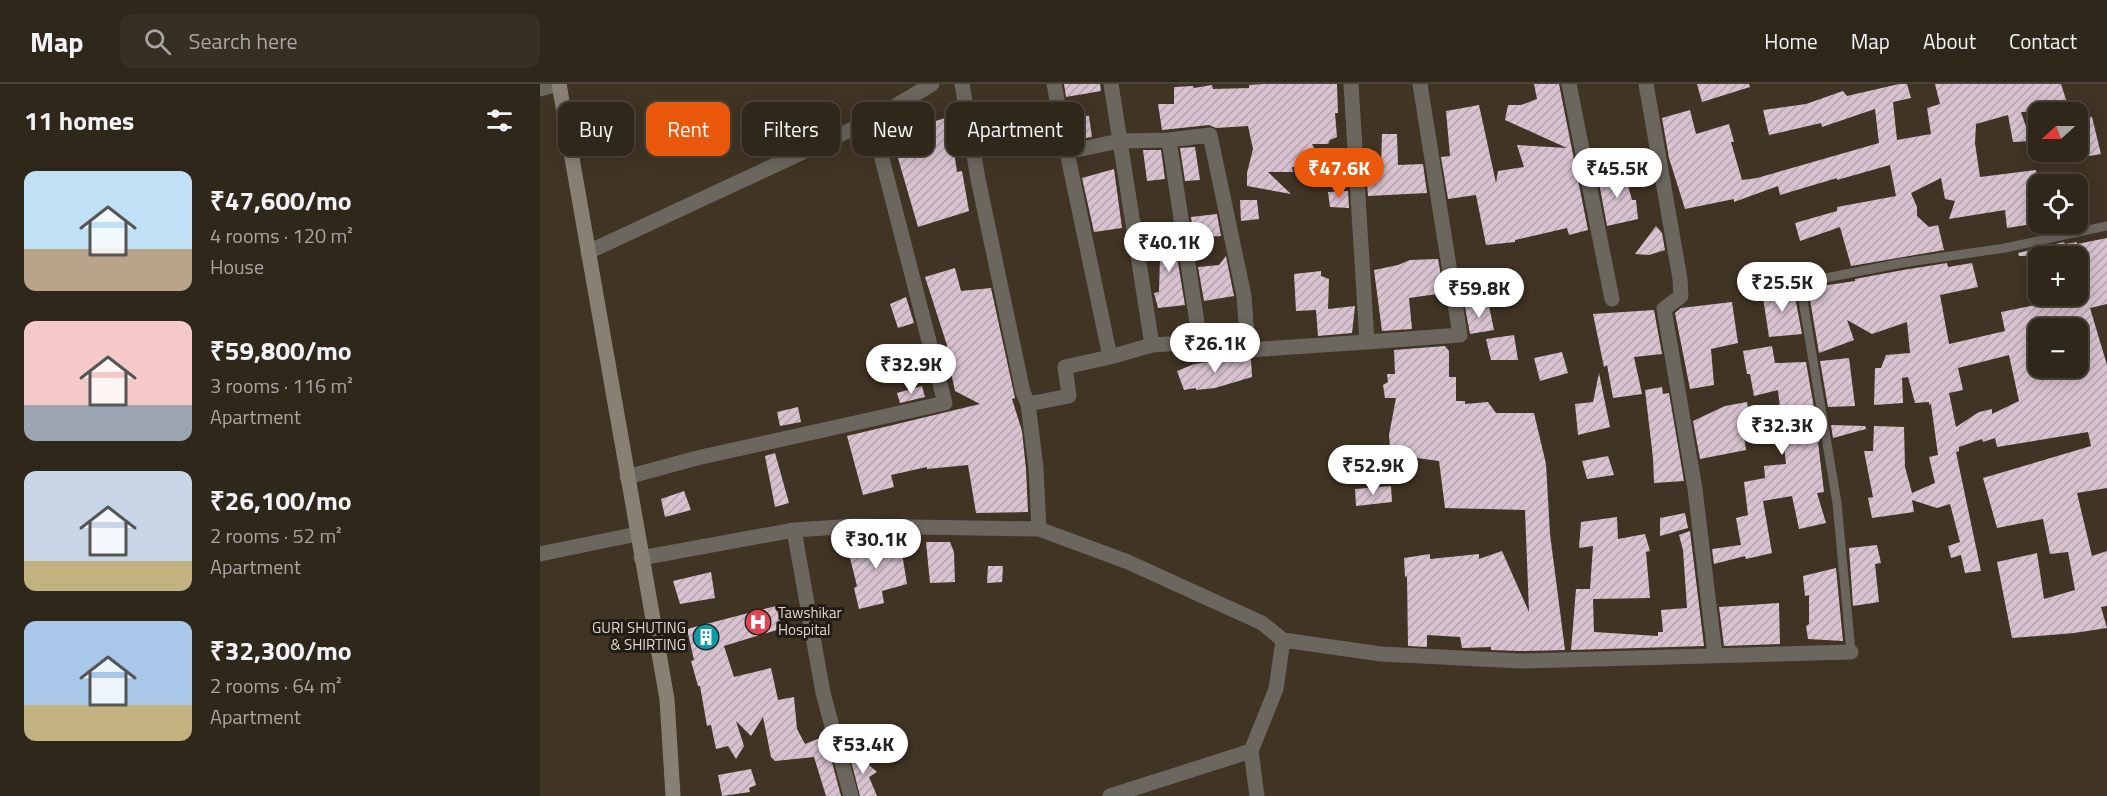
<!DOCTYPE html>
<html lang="en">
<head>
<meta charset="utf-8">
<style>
  body { margin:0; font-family:"Titillium Web",sans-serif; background:#382f24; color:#f1f3f6; height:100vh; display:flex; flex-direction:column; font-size:22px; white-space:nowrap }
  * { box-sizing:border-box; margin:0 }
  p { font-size:20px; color:#a8a5a3 }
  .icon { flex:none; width:33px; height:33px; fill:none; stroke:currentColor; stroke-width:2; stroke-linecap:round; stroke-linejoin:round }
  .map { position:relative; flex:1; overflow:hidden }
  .sheet { display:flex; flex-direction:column; background:#30271b; width:540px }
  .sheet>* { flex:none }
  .guide { position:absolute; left:18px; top:18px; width:570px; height:54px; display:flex; gap:12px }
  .needle { width:39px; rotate:249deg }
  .fabs { position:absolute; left:1488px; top:18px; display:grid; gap:12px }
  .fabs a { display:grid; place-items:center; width:60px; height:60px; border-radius:12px; background:#30271b; box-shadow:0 3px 15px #0003,0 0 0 2px #4b443a; font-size:30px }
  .price { position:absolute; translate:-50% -51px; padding:0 14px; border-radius:21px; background:#fff; color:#222; font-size:20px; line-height:39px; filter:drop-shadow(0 2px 3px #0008) }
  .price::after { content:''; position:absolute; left:50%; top:36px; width:18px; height:14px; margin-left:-9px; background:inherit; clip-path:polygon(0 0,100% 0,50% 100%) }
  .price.active { background:#ea580c; color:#fff }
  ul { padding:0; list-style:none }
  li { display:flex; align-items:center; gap:18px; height:150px; padding:0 24px }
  li span { display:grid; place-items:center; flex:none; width:168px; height:120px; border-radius:12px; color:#555 }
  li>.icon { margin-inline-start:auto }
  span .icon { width:72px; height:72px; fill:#fffc; stroke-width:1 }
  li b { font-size:26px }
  h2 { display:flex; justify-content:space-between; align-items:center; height:72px; padding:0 24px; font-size:26px }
  .chip { padding:0 21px; border-radius:12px; background:#30271b; box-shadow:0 3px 15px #0003,0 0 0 2px #4b443a; font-size:21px; line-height:54px }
  .chip.active { background:#ea580c; color:#fff }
  header { display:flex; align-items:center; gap:36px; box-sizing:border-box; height:84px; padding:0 30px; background:#30271b; border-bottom:2px solid #4b443a }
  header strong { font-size:28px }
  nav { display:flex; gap:33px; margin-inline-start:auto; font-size:21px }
  .search { width:420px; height:54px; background:#382f24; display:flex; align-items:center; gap:15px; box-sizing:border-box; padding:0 21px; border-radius:12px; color:#a8a5a3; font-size:22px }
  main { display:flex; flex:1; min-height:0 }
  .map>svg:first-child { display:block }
  .building { fill:url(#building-hatch); fill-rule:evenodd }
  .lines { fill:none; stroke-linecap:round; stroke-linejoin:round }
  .service { stroke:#6b665e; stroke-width:9 }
  .minor { stroke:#6b665e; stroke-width:15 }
  .secondary { stroke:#898074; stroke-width:15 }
  .labels { text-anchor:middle; stroke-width:6; stroke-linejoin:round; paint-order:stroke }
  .poi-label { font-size:15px; fill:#ded7cd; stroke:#221c15; text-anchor:start }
</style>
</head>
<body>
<header>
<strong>Map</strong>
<div class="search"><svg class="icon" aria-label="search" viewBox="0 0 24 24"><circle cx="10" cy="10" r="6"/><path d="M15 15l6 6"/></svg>Search here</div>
<nav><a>Home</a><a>Map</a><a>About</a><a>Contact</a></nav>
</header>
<main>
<section class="sheet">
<h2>11 homes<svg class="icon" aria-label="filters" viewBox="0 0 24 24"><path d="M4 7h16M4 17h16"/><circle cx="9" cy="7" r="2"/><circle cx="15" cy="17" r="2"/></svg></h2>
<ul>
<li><span style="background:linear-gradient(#bfe0f5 65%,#b9a48a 0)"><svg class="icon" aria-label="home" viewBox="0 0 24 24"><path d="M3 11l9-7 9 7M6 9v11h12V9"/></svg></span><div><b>₹47,600/mo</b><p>4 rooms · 120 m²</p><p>House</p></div></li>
<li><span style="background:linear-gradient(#f6c9c9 70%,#9aa5b1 0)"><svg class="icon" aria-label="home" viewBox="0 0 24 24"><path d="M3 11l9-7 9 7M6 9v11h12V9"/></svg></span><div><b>₹59,800/mo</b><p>3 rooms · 116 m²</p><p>Apartment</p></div></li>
<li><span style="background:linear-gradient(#c9d6e8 75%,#c2b280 0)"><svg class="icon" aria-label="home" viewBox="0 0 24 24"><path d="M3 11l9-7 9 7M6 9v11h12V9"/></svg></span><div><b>₹26,100/mo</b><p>2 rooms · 52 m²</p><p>Apartment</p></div></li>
<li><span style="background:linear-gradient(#a9c7e8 70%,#c2b280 0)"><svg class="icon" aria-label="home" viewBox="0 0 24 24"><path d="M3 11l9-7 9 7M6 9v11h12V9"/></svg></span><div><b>₹32,300/mo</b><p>2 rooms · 64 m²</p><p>Apartment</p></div></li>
</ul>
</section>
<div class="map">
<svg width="1567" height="712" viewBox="0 0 1567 712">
  <defs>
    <pattern id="building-hatch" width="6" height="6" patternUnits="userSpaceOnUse" patternTransform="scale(1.5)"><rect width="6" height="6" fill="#d8c2d0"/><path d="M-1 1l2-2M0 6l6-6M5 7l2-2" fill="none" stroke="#b3a2ac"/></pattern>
  </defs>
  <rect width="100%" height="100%" fill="#403424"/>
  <path class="building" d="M524,0h36l1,7 -35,6z
    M724,0h73l1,29h-3l2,24 -7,3 -2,4h-16l8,15 -6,8h-12l1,-7 -5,7h-6l1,5h-25l23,22 -44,-8v-13l6,-24 -5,-23 -32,2 -7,-3 -47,5 -4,-26h16v-17l19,-1 1,2 18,-3 1,4 36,-1v-3z
    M994,0h25l29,146 -19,5 -2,-7 -52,12v2l-29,3 -10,-50 -28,4 -7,-42 9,-1 -4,-45 33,-6 17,78 2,-12 26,-4 -7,-22 50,3 -62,-28 3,-15h13l16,-6z
    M1157,0h52l1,3 -48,15z
    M1359,0h8l4,14 -18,4 4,38 34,-6 -4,-26 13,-4 -5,-20h126l9,28h-49l10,29 -18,1 -5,-27 -32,9 -1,19 5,34 56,-7 2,8v45l-31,5 -2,-18 -56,9 6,-18 -10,-2 -4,-21 -30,15 6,14v9l12,11 9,-2 6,25 -93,16 -11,-39 -40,14 -5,-18 42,-12v-4l59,-11 -6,-31 -53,15v-2l-57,17 -2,-9 -44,16v-3l-49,10 -16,-51 -7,-40 28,-8 6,24 33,-10 5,18h-3l11,38 15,-2 122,-35 -4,-34 -53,18 -1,-4 -52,12 -6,-25 43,-6 37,-13 4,5z
    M530,30l19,2 3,21 -17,3z
    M1538,31l14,2 9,37 -23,4z
    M409,33l8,55 5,-1 7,40 -51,16 -27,-93z
    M842,50h15l1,31 25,-1 4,29 -59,3 -2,-27 15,-2z
    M655,63l5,33 -15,1 -5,-33z
    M603,66h18l4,29 -18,2z
    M574,85l8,59 -28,4 -12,-54z
    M1084,87l8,29h4l2,19 -31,7 -9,-49z
    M808,107l1,17 -19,-1 -2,-15z
    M700,116h17l2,19 -18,2z
    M677,130l4,22 -27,2 -3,-21z
    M1116,142l6,7 3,17 -16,5 -14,-1z
    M633,149l12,72 -27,3 -4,-15 5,-1 1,-34h-2l-4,-23z
    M1567,154v66l-17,4 17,57v123l-30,5 15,63 15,-5v55l-6,1 6,21 -33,5 -62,5 -15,-76 40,-9 7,46 31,-9 -7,-38 -18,2 -7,-35 -46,9 -14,-50 108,-32 -3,-14 -91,15 -2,-9 -12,4 -1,-3 -23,8v4l-3,1 25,119 -16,2 -4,-18 -10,3 -3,-12 12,-4 -10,-38 -13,4 -25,-8 2,12 -42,6 -4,-20 5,-1 -9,-46h9l1,-25 30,1 1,40 7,26 23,-10 -6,-26 9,-2 -7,-51 -2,1v-3l-14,1 -7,-26 -6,1 1,25 -29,2 1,-37h6l5,-13 24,-2 -3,-31 -35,12 -25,-14 7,20 -35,13 -11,-65 47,-7v-2l48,-9 44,-7 1,4 24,-4 6,24 -38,8 9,49 56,-13 -4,-19 54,-11 -2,-5h25v-40h-59l-1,-3 46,-11 1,2 12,-2v2zM1498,244h40v40h-40zM1469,271l10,46 -27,13v-5l-13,3 -23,15 -7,-34 14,-3 -5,-22z
    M686,172l8,40 -30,5 -6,-34 21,-2z
    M898,175l6,34 -35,5 3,31 -30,2 -8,-61 24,-5 12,-5z
    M415,184l6,23 30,-3 24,110 -3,1 10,32 4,38 2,43 -52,1 -8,-48 -41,4v-2l-36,8 3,12 -31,8 -16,-59 133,-32 -25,-13 -5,-23 4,-1 -29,-90z
    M781,187v5l8,3 -1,30 27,-3 -3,27 -34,3 -2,-26 -20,1 -2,-37z
    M1222,207h32l8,43 -33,3z
    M366,213l8,26 -16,5 -8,-24z
    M1192,218l6,41 -27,6 3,36 -24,4 -15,-76 6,-5z
    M929,222h20l5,24 -24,4 -5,-27z
    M1114,226l8,44 -28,3 8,37 -29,4 -6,-33 -3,2 -11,-53z
    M974,251l4,25h-27l-5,-21z
    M905,262l4,5v26h7v24h9v3l23,-2 8,11h38l12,51 4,70 15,116 -44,1 -30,-1v-3l-29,1 -2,-11 -33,-2v12l-19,-1 -1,-70 -2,1 -1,-19 26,-4v5l49,-5v5l23,-8 27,61 -4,-102 -80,-2 -6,-47 -29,-4 -4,8 -15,-7 -2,-23 7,-37h-11l-2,-13 5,-3 -1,-8h8l-1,-24z
    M1232,262l3,17 31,-1 14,80h-2l6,50 -7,1 9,30 -27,6 -7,-33 -29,5 9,52 -26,6 -1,-3 -31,8 -2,-15 29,-4 -5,-27 12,-3 -4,-33 21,-4 -1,-12 22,-2 -8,-74 -24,6 -4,-22h-3l-4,-23z
    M1022,268l6,21 -28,8 -6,-23z
    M689,273l22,3 1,17 -37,11 -19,2v-2l-12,2 -7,-19 17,-7 35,-5z
    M1309,274l6,48 -27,1 -8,-46z
    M1059,289l11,54 -32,8 -3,-31 18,-2z
    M382,302l3,11 -25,6 -3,-10z
    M1122,303l1,7 6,-1 15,88 -30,2 -1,-25 -8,-68z
    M1207,318l6,35h-9l2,13 -46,9 -7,-38 32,-15z
    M258,323l3,15 -21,4 -3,-14z
    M1291,341l34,1 1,3 -33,9z
    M235,369l14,50 -14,4 -10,-51z
    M1068,372l6,19 -27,4 -5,-18z
    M851,402l1,16 -36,4 -1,-17z
    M144,407l7,19 -26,7 -4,-18z
    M1145,429l3,15 -28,8v-18z
    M1077,433l1,22 27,-5 5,17 -4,1 4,46 -57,1 1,33 64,4v-4h5l-2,-22 26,-2 -4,-58 -4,-15 11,-4 14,115 -133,4 5,-61h14l3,-43 -14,2 2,-26z
    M331,454l1,4 28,-1 7,43 -25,7 2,12 -25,6 -5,-21 3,-2 -10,-40z
    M386,458h24l4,10 1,30 -25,1z
    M1337,461l4,18 -6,1 4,38 -26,4 -4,-58z
    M448,482h15l-1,16 -15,1z
    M1296,484l7,73 -35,-2 -2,-13 3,-2v-29l-4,1 -2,-20z
    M171,488l4,26 -35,6 -7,-23z
    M1239,519l1,41 -56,2 -5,-39z
    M236,522l7,22 -59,18 10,31 37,-9 7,32 16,-3 3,32 8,15 20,-8 16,60h-15l-12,-39 -39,4 -4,-4 -8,-40 -12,19 -15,-15 8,25 -8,13 -8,-13 -12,3 -5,-24 -4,1 -7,-40h-2l-7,-25 3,-1 -7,-31z
    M318,667l1,5 18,16 -8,5 8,19h-17l-11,-43z
    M211,685l5,16 -7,3 1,4 -28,4 -4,-21z"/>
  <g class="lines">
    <path class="service" d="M1311,568l-14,-149 -37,-220 102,-20 103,-15 102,-22"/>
    <path class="minor" d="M422,0l16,95 45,213 5,12 8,64 3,61
      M514,0l13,68 52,-11 50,-1 41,-5 34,161 4,54 119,-8
      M811,0l16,258 93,-7 -40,-251
      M1029,0l43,215
      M1106,0l34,195 1,17 -17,13 31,180 20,166
      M0,5l19,-5
      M629,56l31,202
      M527,68l43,205 42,-12 -41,-261
      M48,168l284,-132 60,-36
      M612,261l48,-3 48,8
      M488,320l41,-8 -4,-29 45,-10
      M87,393l70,-19 248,-55 -73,-283
      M254,446l29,163 28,103
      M0,470l97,-20
      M101,474l153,-28 61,-4 184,3 89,33 134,61 21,17 98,14 140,7 330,-9
      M570,712l141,-45
      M717,712l-6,-45 25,-62 7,-49"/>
    <path class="secondary" d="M19,0l108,615 6,97"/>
  </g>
  <defs>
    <g id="hospital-disc" transform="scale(1.35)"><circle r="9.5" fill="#e0444e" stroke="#221c15"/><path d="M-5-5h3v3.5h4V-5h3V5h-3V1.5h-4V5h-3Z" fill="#fff"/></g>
    <g id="building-disc" transform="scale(1.35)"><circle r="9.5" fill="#0f9aa8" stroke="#221c15"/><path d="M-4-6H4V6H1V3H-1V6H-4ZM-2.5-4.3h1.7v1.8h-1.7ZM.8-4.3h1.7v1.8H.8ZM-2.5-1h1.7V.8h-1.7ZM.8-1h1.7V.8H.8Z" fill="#fff"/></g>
  </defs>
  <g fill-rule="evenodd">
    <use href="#hospital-disc" x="218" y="538"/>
    <use href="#building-disc" x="166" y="553"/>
  </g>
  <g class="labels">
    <g class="poi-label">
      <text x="238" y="534">Tawshikar<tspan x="238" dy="17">Hospital</tspan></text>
      <text x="146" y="549" text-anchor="end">GURI SHUTING<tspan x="146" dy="17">&amp; SHIRTING</tspan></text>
    </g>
  </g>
</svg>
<div class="fabs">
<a><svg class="needle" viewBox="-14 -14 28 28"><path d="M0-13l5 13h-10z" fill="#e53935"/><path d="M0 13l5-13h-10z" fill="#a8a5a3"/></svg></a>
<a><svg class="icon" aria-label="locate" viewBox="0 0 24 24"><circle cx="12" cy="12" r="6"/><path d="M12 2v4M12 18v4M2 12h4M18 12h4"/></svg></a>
<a>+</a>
<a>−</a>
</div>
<b class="price active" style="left:799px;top:115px">₹47.6K</b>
<b class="price" style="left:1077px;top:115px">₹45.5K</b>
<b class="price" style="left:629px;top:189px">₹40.1K</b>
<b class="price" style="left:1242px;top:229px">₹25.5K</b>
<b class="price" style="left:939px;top:235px">₹59.8K</b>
<b class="price" style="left:675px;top:290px">₹26.1K</b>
<b class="price" style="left:371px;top:311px">₹32.9K</b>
<b class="price" style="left:1242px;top:372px">₹32.3K</b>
<b class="price" style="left:833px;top:412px">₹52.9K</b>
<b class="price" style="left:336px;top:486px">₹30.1K</b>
<b class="price" style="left:323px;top:691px">₹53.4K</b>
<div class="guide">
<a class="chip">Buy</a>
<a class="chip active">Rent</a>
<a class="chip">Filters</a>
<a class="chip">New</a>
<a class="chip">Apartment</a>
</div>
</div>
</main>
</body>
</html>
